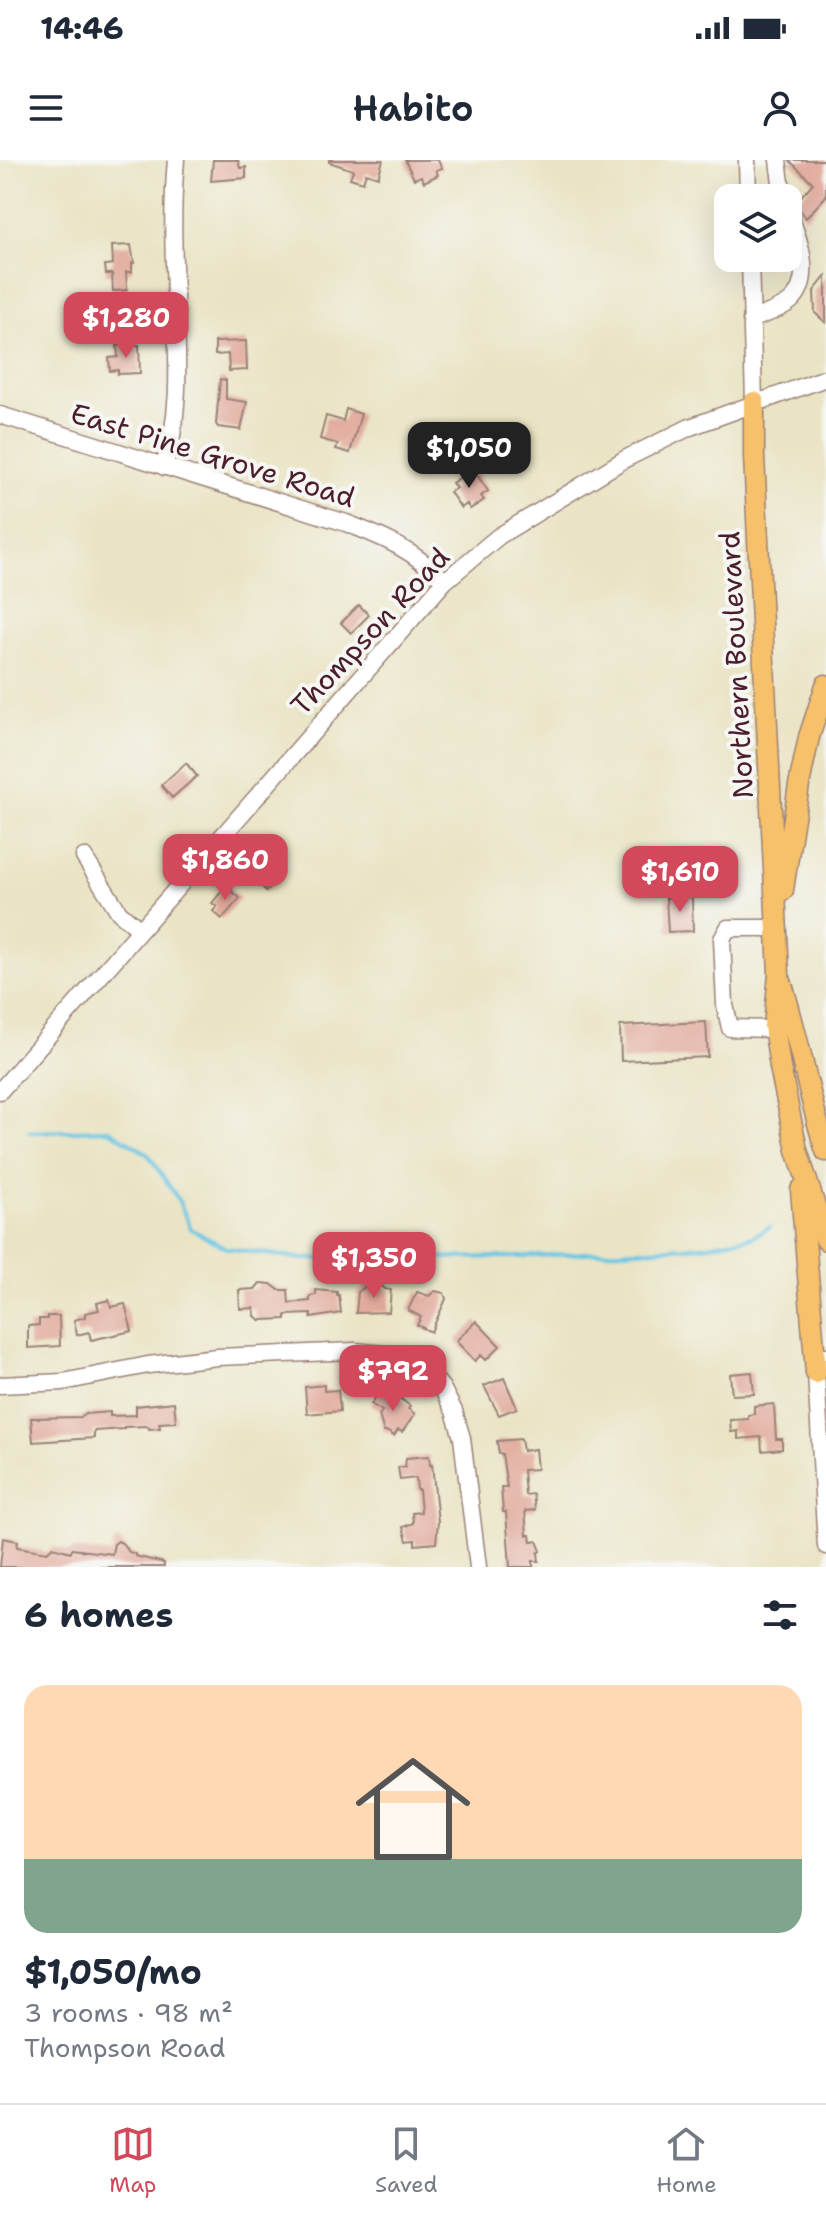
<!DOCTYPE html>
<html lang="en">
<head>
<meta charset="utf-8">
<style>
  body { margin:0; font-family:"Shantell Sans",sans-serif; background:#f2f2f3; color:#1f2937; height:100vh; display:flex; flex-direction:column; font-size:30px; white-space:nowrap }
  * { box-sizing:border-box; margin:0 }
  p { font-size:26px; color:#747a83 }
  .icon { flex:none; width:44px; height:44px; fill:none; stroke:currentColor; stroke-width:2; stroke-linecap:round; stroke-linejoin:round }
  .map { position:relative; height:1407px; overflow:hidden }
  .drawer { display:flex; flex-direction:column; background:#fff; flex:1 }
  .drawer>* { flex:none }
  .tools { position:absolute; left:714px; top:24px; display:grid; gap:16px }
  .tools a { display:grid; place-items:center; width:88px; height:88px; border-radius:16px; background:#fff; box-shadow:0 8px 32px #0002; font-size:40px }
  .price { position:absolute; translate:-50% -68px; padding:0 18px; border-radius:16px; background:#d1495b; color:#fff; font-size:26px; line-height:52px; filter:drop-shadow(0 2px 4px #0008) }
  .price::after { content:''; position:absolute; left:50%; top:48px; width:24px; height:18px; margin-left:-12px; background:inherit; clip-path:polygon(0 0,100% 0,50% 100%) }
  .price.current { background:#222; color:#fff }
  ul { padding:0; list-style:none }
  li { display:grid; align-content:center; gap:16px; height:424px; padding:0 24px }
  li span { display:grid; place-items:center; height:248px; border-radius:24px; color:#555 }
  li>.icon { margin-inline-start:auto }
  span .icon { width:144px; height:144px; fill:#fffc; stroke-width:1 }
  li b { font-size:34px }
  h2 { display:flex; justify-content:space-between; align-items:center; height:96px; padding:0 24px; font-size:34px }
  .status { display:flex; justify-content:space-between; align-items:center; height:56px; padding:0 40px; background:#fff; direction:ltr }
  .status svg { height:22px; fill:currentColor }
  header { display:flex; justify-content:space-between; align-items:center; height:104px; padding:0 24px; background:#fff; font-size:36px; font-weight:600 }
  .tab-bar { display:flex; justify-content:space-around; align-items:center; height:112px; border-top:2px solid #e0e1e3; background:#fff; font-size:22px; color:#747a83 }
  .tab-bar a { display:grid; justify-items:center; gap:4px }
  .tab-bar .current { color:#d1495b }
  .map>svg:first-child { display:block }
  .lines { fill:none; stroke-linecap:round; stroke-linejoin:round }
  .stream { stroke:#66c5e4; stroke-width:4 }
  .building { fill:#e1a89a }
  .minor-casing { stroke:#9a8278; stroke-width:19 }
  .major-casing { stroke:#9a8278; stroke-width:23 }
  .minor { stroke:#fff; stroke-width:16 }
  .major { stroke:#f7c06b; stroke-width:20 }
  .labels { text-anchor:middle; stroke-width:8; stroke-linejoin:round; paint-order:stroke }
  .street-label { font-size:28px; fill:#4a1f2b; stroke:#f6f6f2 }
</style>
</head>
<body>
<div class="status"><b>14:46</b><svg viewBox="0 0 49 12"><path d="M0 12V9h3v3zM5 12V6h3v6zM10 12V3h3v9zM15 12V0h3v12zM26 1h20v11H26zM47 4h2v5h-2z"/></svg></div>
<header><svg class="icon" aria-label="menu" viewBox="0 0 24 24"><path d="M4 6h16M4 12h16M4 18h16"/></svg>Habito<svg class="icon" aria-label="person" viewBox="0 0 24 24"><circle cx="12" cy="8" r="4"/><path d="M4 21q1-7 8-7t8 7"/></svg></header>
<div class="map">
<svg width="826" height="1407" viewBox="0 0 826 1407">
  <rect width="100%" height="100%" fill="#f6f6f2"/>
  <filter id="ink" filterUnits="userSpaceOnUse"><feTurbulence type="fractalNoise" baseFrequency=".0125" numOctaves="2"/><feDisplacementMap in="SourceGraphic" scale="16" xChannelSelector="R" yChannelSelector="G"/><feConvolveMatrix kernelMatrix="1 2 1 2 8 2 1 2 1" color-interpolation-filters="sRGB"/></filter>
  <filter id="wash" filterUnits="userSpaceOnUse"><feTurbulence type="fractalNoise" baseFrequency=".006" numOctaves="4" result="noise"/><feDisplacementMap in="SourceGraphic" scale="32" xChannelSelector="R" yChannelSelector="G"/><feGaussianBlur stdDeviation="1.8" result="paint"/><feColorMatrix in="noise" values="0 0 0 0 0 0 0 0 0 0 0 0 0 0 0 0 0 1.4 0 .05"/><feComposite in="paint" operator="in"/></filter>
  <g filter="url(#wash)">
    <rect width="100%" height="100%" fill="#eae4c4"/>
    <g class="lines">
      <path class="stream" d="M29,972l80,-2 39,24 30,45 13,30 35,19 77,11 214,-2 186,-11 49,-9 18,-10"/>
    </g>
    <g id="blocks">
      <path class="building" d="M213,0h25l2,8 6,-1v11l-35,3z
        M329,0h54l-5,17 -12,-4 -3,9 -13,-4 3,-8 -24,-8z
        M405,0h33l4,8 -6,2 2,5 -14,7 -3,-6 -7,3z
        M789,0h37v36l-20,22 -11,-15 18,-20z
        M131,85l3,18h-2v9h-6l1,18 -14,1 -1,-17h-6l-1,-9 8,-1 -1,-18z
        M826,116v47l-11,-10 -1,-22z
        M246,181l1,29 -18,1 -1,-17 -13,1v-13z
        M139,185l1,28 -22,1v-4l-8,1 -1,-13 9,-1 -1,-11z
        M220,219l6,1v19l21,3 -6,28 -23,-3 -2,-3z
        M346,249l15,5 -11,39 -14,-4 2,-5 -18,-5 6,-23 17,5z
        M473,309l15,22 -7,5 3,4 -14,9 -3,-5 -6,4 -11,-16 6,-4 -4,-5z
        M359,445l10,10 -18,18 -10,-10z
        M186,603l11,13 -25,22 -11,-13z
        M269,678l13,15 -10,11 -15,-17z
        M262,704l16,17 -12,10 -15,-17z
        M226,726l14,12 -18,21 -9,-8 4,-4 -5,-4z
        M692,737l1,34 -25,1 -2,-34z
        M706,862l2,35 -87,4 -1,-35z
        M260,1123l11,1 8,6h9l1,13 21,-2v-5l6,-1v-5l21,2v3h2l2,18 -30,5v-4l-25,1v4l-26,1 -5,-4 -1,-8 -14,1 -1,-19 16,-1z
        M368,1125h13l4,4 6,1 -2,22 -33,1 2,-21z
        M435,1131l9,2 2,6 -15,33 -14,-7 4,-8 -13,-7 9,-18 12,4z
        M109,1140l2,7 14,-3 7,27 -41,9 -2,-8 -12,3 -3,-15 11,-3v-4l14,-3 -2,-7z
        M47,1156h12l1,30 -32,2v-22l11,-1v-6h8z
        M476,1161l24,25 -14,14 -5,-5 -6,6 -19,-20z
        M752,1212l2,22 -22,1 -2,-21z
        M504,1218l13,30 -18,7 -15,-29z
        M324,1225v6l14,-1 2,21 -33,3 -2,-27z
        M381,1230l9,7 3,-4 17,13 -2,3 7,5 -13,18 -4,-2 -4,6 -6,-4h-4l-5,-17 3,-4 -11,-7z
        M174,1242l2,20 -17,1 1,5 -11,1 -1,-3 -24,1v2l-30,2v7l-61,4 -2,-24 50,-1 4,-3 25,-2v4l26,-1v-9z
        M774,1244l2,35h6v10l-20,2 -1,-14 -23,2v-8l-7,1 -1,-12 18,-1v-4l6,-1v-8z
        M521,1279l2,12 12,-2 2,20 -14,1 2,25 8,-1 2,16 -10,1 2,24h3l1,7 6,-1 4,10 -3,2 1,8h-6v6h-23l-4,-55h-3l-2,-25h6l-5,-33h-3l-2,-13z
        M429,1296l1,9 2,-1 6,58 -2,21 -21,2v-5l-8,1 -4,-14 10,-4 -1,-10 9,-1 -2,-22h-2l-1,-12 -16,2 -2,-13h7l1,-9z
        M3,1378l15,3 -1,6 30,5 6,-5 18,5 1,-3 40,5 2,-10 4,-3 4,2 7,9 6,2v2l29,7v4h-164z"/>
    </g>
  </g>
  <g filter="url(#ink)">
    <use href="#blocks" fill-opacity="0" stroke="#9a8278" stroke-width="2"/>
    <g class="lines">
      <g class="minor-casing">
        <path id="minor" d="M747,0l1,38
          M778,0l5,38
          M750,98l4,144
          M751,160c14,-6 29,-10 40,-19 24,-22 7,-66 -3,-90
          M0,255l346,108c42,16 66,27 99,58
          M164,307c16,-49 14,-96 12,-147 -2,-53 -5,-107 0,-160
          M84,697l35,55 21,18
          M774,869l-44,-1 -5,-23 -3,-66 6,-11h49
          M0,931l445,-510 54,-45 126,-77 65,-32 136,-49
          M826,1196l-10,17 10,173
          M0,1225l63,-3 85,-17 69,-8 137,-6 31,3 24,8 24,15 9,11 12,23 8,27 16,129"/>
      </g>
      <g class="major-casing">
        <path id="major" d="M754,242v54l25,518 -5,52 6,41 17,83 29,90
          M783,730l16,-105 10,-48 17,-52
          M781,821c18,56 27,114 45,170
          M801,1030l15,183"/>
      </g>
      <use href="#minor" class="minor"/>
      <use href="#major" class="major"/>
    </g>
  </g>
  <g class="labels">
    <g class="street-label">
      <text transform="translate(213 295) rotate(17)" y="10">East Pine Grove Road</text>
      <text transform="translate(370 471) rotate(-47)" y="10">Thompson Road</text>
      <text transform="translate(736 505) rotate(-93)" y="10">Northern Boulevard</text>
    </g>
  </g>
</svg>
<div class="tools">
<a><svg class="icon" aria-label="layers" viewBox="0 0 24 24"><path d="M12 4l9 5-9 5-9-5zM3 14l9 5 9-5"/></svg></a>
</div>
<b class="price" style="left:126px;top:200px">$1,280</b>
<b class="price current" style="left:469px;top:330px">$1,050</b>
<b class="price" style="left:225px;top:742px">$1,860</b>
<b class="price" style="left:680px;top:754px">$1,610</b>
<b class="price" style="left:374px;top:1140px">$1,350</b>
<b class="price" style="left:393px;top:1253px">$792</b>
</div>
<section class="drawer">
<h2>6 homes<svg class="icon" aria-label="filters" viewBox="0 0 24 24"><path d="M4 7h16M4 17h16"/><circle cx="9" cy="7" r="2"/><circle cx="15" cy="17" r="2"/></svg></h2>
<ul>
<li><span style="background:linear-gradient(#ffd9b3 70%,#7fa58c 0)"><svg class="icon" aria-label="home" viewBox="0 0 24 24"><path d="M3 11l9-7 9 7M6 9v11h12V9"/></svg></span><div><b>$1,050/mo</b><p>3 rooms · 98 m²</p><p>Thompson Road</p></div></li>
</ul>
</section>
<nav class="tab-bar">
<a class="current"><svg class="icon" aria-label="map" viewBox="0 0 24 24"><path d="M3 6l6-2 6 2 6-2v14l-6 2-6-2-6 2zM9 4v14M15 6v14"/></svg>Map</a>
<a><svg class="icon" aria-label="saved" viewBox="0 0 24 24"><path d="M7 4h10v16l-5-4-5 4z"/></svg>Saved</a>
<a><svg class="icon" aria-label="home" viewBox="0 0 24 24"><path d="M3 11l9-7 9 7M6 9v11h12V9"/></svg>Home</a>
</nav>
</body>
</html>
